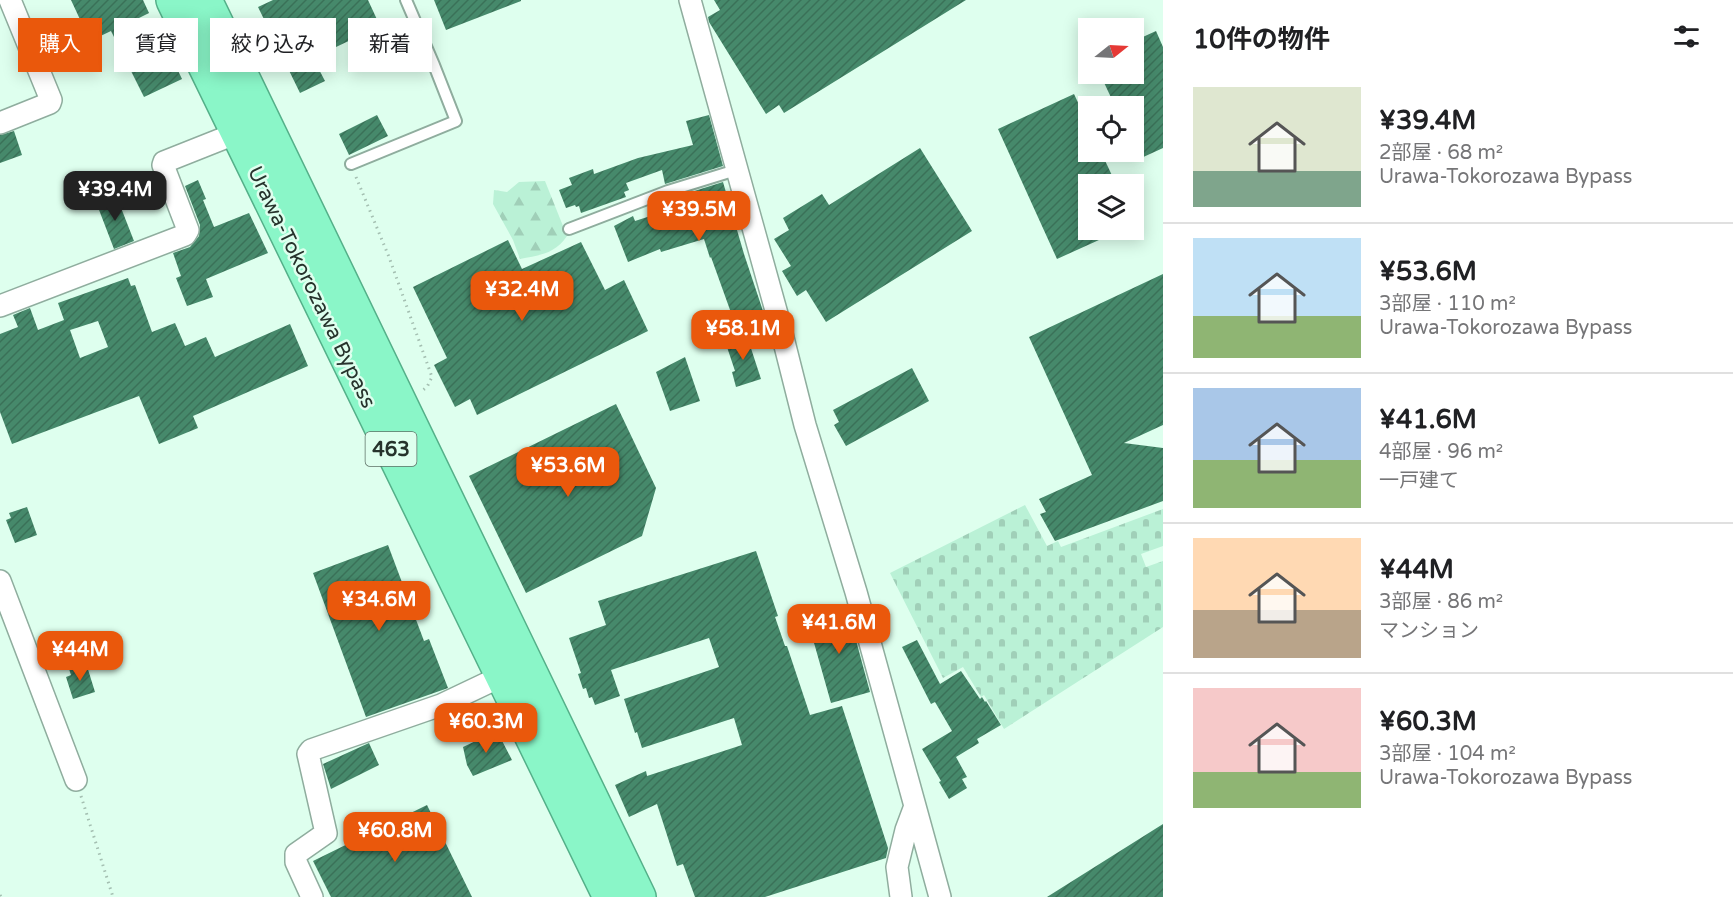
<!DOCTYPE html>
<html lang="ja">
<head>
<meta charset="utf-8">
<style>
  body { margin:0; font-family:"Varela Round","Noto Sans JP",sans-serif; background:#f2f2f2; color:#202124; height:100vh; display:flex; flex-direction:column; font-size:22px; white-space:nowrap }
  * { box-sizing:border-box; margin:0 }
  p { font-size:20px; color:#757577 }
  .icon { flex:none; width:33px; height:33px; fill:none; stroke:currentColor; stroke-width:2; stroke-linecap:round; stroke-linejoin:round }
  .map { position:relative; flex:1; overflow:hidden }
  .side { display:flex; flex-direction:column; background:#fff; width:570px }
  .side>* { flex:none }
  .guide { position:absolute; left:18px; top:18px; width:570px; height:54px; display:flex; gap:12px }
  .needle { width:39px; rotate:72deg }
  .tools { position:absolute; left:1078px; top:18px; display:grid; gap:12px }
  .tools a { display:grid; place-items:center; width:66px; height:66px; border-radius:0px; background:#fff; box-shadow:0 3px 15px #0003; font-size:30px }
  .price { position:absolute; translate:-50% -51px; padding:0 14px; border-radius:12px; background:#ea580c; color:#fff; font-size:20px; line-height:39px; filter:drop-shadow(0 2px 3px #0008) }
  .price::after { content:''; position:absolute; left:50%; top:36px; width:18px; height:14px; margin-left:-9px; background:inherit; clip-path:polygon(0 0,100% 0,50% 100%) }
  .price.current { background:#222; color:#fff }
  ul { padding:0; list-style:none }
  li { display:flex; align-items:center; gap:18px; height:150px; padding:0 30px }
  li+li { border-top:2px solid #e0e0e0 }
  li span { display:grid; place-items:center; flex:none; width:168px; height:120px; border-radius:0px; color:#555 }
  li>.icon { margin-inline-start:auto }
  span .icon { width:72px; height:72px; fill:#fffc; stroke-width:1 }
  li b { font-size:26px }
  h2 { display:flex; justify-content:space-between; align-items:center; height:72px; padding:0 30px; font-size:26px }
  .pill { padding:0 21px; border-radius:0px; background:#fff; box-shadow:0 3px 15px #0003; font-size:21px; line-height:54px }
  .pill.current { background:#ea580c; color:#fff }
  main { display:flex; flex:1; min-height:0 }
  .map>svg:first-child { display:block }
  .forest { fill:url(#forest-firs) }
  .cemetery { fill:url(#cemetery-stones) }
  .building { fill:url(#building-hatch); fill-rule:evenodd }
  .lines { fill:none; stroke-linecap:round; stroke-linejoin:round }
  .service-casing { stroke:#8fad9e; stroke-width:14 }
  .minor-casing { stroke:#8fad9e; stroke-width:24 }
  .trunk-casing { stroke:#54b089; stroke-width:36 }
  .path { stroke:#a4bfb1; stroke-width:3; stroke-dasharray:1.5 4.5; stroke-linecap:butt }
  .service { stroke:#fff; stroke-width:10 }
  .minor { stroke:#fff; stroke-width:21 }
  .trunk { stroke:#8af6c8; stroke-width:33 }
  .labels { text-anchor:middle; stroke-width:5; stroke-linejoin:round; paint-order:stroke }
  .shield { fill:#deffee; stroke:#5d7066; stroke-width:1.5 }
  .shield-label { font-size:20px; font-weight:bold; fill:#26332c }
  .street-label { font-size:21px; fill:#26332c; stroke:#deffee }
</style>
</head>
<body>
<main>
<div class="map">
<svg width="1163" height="897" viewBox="0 0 1163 897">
  <defs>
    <pattern id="forest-firs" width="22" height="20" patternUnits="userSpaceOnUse" patternTransform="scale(1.5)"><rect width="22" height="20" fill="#baf1d6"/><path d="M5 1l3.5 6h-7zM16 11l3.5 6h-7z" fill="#a0cfb8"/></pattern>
    <pattern id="cemetery-stones" width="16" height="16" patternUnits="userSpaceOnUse" patternTransform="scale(1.5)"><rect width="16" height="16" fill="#baf1d6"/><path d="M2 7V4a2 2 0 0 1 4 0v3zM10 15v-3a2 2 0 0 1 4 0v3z" fill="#a0cfb8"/></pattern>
    <pattern id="building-hatch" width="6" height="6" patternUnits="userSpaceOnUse" patternTransform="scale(1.5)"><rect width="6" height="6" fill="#46896b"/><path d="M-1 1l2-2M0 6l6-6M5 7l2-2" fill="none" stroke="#3a7158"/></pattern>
  </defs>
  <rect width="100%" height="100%" fill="#deffee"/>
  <path class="forest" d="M545,181l22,55c-12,18 -27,19 -47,23l-7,-19 -20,-36 1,-14 13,2 12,-10z"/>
  <path class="cemetery" d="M1025,505l22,41 11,-5 3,6 102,-38v37l-22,8 5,13 17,-6v66l-159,102 -20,-34 -3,2 -18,-30 -20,11 -53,-105z"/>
  <path class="building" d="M71,0h72l6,13 -18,9 12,25 19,-10 20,42 -38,18 -33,-66 -21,10z
    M273,0h95l12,26 -67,32 12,23 -25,12 -42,-86z
    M434,0h87v1l-75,29z
    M714,0h252l-182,113 -5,-8 -13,9 -57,-92 -1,-5 12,-7z
    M1156,31l7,16v101l-24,11 -5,-12v-41h-19l-15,-32h34v-33z
    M1074,94l15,32v26h12l15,32h-27v46h32l-64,29 -59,-130z
    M377,115l11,21 -39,19 -10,-21z
    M709,115l14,51 -58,18 -3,-14 -36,13 3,7 -5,2 2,5 -45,16 -2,-7 -3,1 -1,-2 -9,3 -7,-18 13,-5 -3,-7 24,-9 1,5 44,-16 55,-13 -7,-24z
    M14,131l8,24 -22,8v-28z
    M920,148l52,83 -146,91 -20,-32 -9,6 -15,-25 9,-5 -17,-27 15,-9 -6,-12 39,-24 7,11z
    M198,180l8,19 -3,1 11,27 35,-14 19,40 -62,26 7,18 -26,9 -11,-28 5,-2 -8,-23 17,-6 9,-11 1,-11 -15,-39z
    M723,182l21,72 19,57 -29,10 -23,-64 -1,1 -6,-19 -43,13 -1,-3 -32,13 -14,-36 19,-10 2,5 37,-12 -3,-10z
    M116,195l18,46 -20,8 -18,-47z
    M508,240l14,29 59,-27 24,48 19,-10 24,51 -171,84 -7,-16 -15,8 -21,-42 13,-7 -34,-71z
    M1163,274v151l-39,18 39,5v53l-108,40 -15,-27 6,-2 -7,-13 53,-24 -63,-138z
    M128,278l3,8 4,-1 17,47 23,-9 10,23 21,-9 9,20 75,-33 18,42 -115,50 5,12 -39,16 -20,-48 -127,48 -12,-32v-78l18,-7 -5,-12 17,-7 8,22 26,-10 -6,-17zM98,321l10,26 -28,11 -10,-28z
    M746,333l15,46 -25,8 -4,-15 3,-1 -10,-30z
    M685,357l15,44 -30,10 -14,-39z
    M912,368l17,33 -83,45 -12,-21 5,-3 -6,-12z
    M616,404l40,84 -14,48 -116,57 -57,-117z
    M27,507l10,28 -22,8 -9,-23 5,-2 -2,-5z
    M388,545l36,96 5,-2 19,49 -82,29 -53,-144z
    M756,551l22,65 -3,1 10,29h2l23,69 32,-9 46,142 -2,10 -121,39h-70l-12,-33 -6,2 -20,-62 -28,13 -14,-32 31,-14 1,5 95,-31 -8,-27 -92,30 -5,-16 -2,1 -11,-34 95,-32 -10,-29 -98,32 9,26 -25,9 -3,-8 -3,1 -3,-10 -3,1 -5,-15 3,-1 -12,-35 37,-13 -8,-24z
    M847,607l23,85 -39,11 -24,-85z
    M917,640l23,44 21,-13 19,28 2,-2 3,5 1,-1 15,24 -24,14 2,4 -23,14 11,20 -5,2 5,9 -18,11 -10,-17 2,-1 -19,-32 30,-18 -17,-29 -4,2 -29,-57z
    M86,663l9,29 -22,7 -7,-22 5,-2 -2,-6z
    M497,731l15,29 -39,16 -6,-11 -4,-18z
    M369,743l10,22 -48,24 -8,-25z
    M427,805l45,92h-141l-18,-36z
    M1163,824v73h-116z"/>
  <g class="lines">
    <g class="service-casing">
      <path id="service" d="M351,164l105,-43 -22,-56 -28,-65
        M569,229l99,-38 68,-21"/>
    </g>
    <g class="minor-casing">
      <path id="minor" d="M690,0l87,314 28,111 51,167 59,214 -9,24 -9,37 4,30
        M0,123l50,-20 1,-3 -41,-100
        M0,306l185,-71 3,-5 -25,-65 1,-3 73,-29
        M0,581l76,199
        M915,806l25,91
        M312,897l-16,-35v-8l30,-21 -18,-79 3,-4 130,-45 61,-29"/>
    </g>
    <g class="trunk-casing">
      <path id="trunk" d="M173,0l437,897
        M205,0l434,897"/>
    </g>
    <path class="path" d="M356,177l33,80 43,120 -5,10 -4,3
      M81,796l32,101
      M0,895l1,2"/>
    <use href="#service" class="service"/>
    <use href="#minor" class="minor"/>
    <use href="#trunk" class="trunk"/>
  </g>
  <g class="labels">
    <rect class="shield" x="365.5" y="432" width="51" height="34" rx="4.5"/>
    <g class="shield-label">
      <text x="391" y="456">463</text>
    </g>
    <g class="street-label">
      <text transform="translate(312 287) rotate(64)" y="7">Urawa-Tokorozawa Bypass</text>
    </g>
  </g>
</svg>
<div class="tools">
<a><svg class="needle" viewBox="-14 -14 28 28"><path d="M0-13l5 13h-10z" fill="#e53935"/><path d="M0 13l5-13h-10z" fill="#757577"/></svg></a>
<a><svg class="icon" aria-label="locate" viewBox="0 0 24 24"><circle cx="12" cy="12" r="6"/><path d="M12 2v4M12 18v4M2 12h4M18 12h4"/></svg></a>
<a><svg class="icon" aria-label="layers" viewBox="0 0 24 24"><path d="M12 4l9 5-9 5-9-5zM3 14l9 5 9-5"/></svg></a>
</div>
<b class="price current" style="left:115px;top:222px">¥39.4M</b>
<b class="price" style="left:699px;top:242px">¥39.5M</b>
<b class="price" style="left:522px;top:322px">¥32.4M</b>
<b class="price" style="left:743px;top:361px">¥58.1M</b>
<b class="price" style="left:568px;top:498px">¥53.6M</b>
<b class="price" style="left:379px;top:632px">¥34.6M</b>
<b class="price" style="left:839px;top:655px">¥41.6M</b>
<b class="price" style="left:80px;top:682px">¥44M</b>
<b class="price" style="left:486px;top:754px">¥60.3M</b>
<b class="price" style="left:395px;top:863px">¥60.8M</b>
<div class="guide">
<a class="pill current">購入</a>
<a class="pill">賃貸</a>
<a class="pill">絞り込み</a>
<a class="pill">新着</a>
</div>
</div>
<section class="side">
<h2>10件の物件<svg class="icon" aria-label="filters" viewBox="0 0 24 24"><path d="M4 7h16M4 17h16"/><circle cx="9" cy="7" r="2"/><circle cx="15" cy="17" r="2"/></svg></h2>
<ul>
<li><span style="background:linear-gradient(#dfe7d0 70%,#7fa58c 0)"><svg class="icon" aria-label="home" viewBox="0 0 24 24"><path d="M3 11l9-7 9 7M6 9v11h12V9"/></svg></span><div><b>¥39.4M</b><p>2部屋 · 68 m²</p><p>Urawa-Tokorozawa Bypass</p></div></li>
<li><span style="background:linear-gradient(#bfe0f5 65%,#8fb573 0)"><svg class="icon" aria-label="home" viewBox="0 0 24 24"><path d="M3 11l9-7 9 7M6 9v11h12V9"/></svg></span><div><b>¥53.6M</b><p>3部屋 · 110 m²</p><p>Urawa-Tokorozawa Bypass</p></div></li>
<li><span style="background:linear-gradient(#a9c7e8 60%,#8fb573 0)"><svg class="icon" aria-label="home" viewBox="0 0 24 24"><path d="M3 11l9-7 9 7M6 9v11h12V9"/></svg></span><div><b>¥41.6M</b><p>4部屋 · 96 m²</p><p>一戸建て</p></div></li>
<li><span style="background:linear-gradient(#ffd9b3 60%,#b9a48a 0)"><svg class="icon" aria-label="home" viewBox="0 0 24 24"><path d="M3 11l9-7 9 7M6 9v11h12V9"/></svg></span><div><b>¥44M</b><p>3部屋 · 86 m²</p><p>マンション</p></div></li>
<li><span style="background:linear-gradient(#f6c9c9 70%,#8fb573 0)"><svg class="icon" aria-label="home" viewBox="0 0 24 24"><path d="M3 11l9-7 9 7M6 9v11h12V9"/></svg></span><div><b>¥60.3M</b><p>3部屋 · 104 m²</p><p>Urawa-Tokorozawa Bypass</p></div></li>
</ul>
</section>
</main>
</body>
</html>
